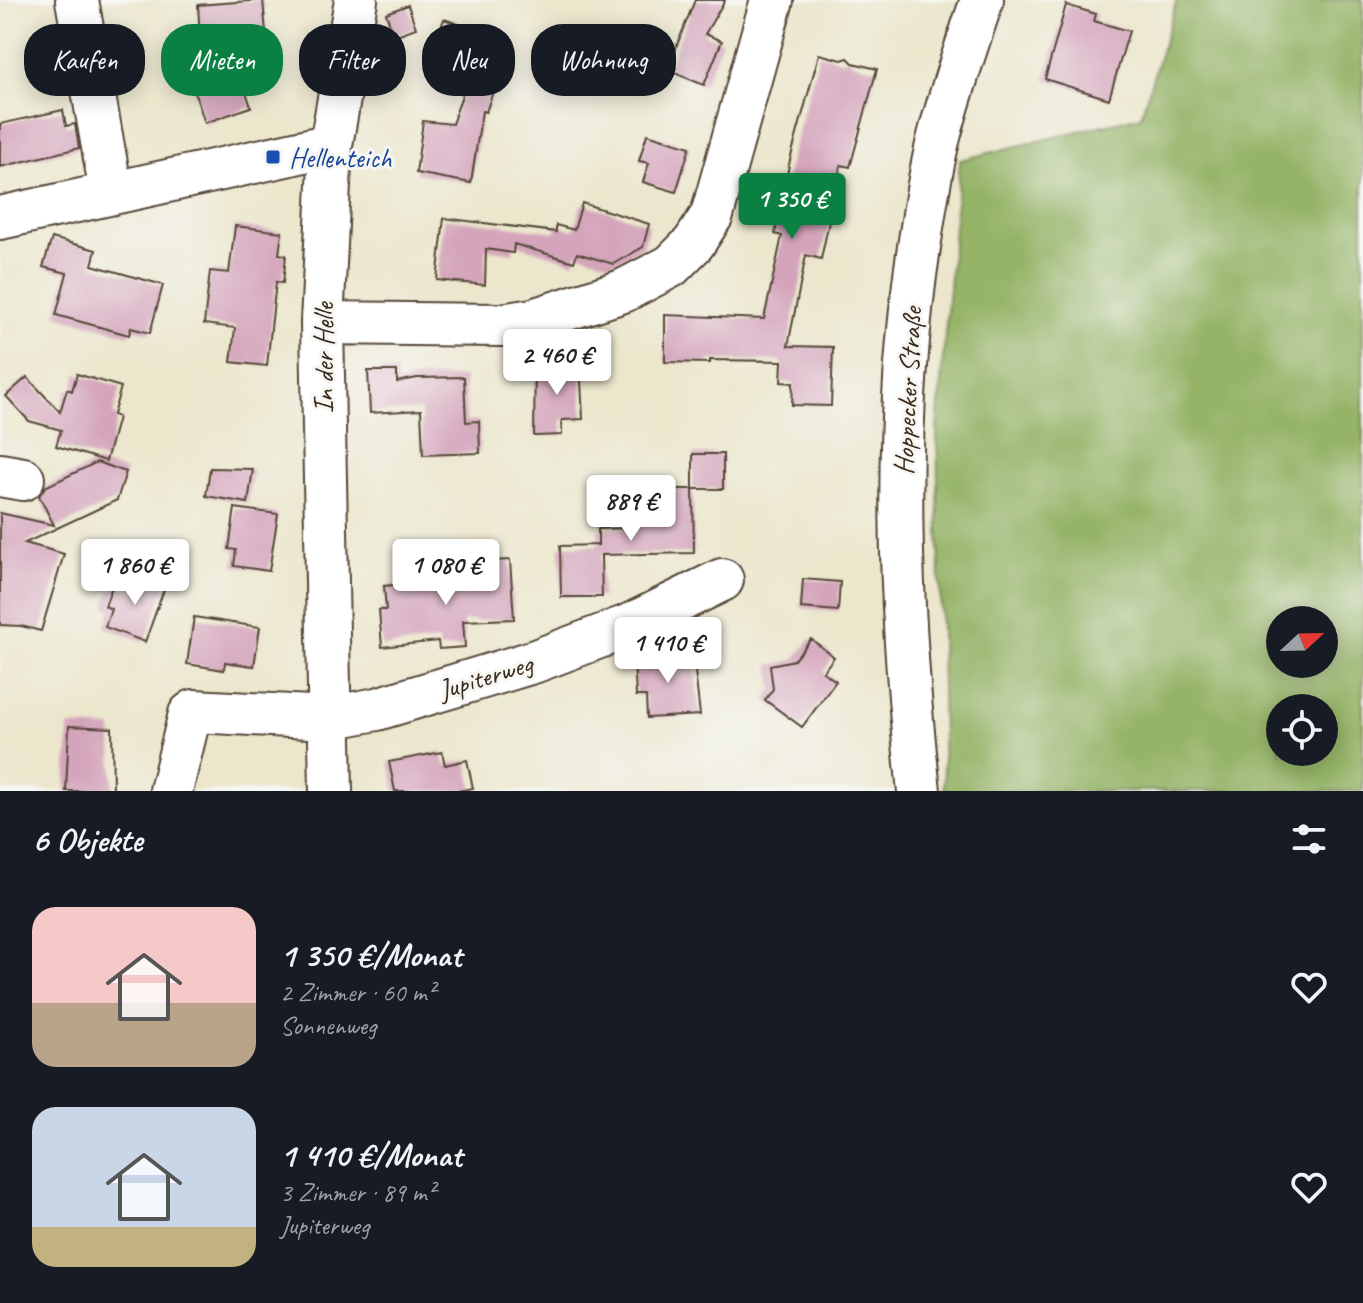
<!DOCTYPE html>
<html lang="de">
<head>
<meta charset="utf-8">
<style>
  body { margin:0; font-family:Caveat,sans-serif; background:#242831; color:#f1f3f6; height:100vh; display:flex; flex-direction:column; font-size:30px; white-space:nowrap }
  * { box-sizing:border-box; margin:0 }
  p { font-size:26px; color:#9ea1a6 }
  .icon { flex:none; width:44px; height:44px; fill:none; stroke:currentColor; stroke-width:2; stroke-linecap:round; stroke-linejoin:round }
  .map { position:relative; height:791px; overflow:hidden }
  .panel { display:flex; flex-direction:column; background:#171b24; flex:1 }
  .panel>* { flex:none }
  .top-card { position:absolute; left:24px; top:24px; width:800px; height:72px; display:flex; gap:16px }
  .needle { width:52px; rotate:68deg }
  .fabs { position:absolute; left:1266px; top:606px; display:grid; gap:16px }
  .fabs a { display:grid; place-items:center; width:72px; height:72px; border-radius:50%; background:#171b24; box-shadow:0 4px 20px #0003; font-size:40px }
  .price { position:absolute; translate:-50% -68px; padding:0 18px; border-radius:8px; background:#fff; color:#222; font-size:26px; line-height:52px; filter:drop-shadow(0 2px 4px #0008) }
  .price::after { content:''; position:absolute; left:50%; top:48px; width:24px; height:18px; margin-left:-12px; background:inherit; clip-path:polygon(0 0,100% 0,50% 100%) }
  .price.current { background:#0b8043; color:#fff }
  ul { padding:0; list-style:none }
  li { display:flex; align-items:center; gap:24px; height:200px; padding:0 32px }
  li span { display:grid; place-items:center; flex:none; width:224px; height:160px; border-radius:24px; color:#555 }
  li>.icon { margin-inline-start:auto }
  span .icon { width:96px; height:96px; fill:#fffc; stroke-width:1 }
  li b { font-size:34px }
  h2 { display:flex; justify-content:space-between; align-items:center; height:96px; padding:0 32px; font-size:34px }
  .tag { padding:0 28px; border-radius:32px; background:#171b24; box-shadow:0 4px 20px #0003; font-size:28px; line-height:72px }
  .tag.current { background:#0b8043; color:#fff }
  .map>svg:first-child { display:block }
  .forest { fill:#95b467; stroke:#686f42; stroke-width:2; fill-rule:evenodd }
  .building { fill:#d4a4bb }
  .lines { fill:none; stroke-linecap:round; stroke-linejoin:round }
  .minor-casing { stroke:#554638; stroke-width:46 }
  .minor { stroke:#fff; stroke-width:42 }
  .transit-dot { fill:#1a4fb4; stroke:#f6f6f2; stroke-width:3 }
  .labels { text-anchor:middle; stroke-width:6; stroke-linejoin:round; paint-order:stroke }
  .transit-label { font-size:28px; fill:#164399; stroke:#f6f6f2; text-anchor:start }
  .street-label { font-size:28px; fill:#3b2a1e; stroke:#f6f6f2 }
</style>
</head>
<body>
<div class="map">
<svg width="1363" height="791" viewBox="0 0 1363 791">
  <rect width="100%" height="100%" fill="#f6f6f2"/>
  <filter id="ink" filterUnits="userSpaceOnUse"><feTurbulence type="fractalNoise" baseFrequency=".0125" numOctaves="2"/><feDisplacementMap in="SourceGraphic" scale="16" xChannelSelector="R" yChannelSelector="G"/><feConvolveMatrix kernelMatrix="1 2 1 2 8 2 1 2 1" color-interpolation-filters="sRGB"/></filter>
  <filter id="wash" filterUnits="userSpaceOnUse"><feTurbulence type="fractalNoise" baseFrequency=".006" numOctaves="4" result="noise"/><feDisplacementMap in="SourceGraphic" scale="32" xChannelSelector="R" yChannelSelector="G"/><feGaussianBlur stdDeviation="1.8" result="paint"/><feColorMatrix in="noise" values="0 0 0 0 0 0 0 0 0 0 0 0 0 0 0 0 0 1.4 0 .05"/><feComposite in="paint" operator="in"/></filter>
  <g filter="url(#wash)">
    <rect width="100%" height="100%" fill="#ebe6cc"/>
    <path class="forest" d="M1177,0h186v791h-419l-7,-363 23,-268 181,-44zM1280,620h44v44h-44zM1280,708h44v44h-44z"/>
    <g id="blocks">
      <path class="building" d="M263,0l3,32 -66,5 -2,-32z
        M695,0h30l-20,34 17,7 -18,44 -37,-15z
        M408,5l8,23 -22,8 -8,-23z
        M1066,5l30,9 -2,7 35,10 -20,68 -64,-20z
        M444,19l66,23 -24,70 -4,-1 -11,72 -55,-10 7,-52 29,3 15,-43 -40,-14z
        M819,54l23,6 6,-2 5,5 24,6 -27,98 -9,-2 -20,94 -15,-4 -18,91 45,1 -2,59 -39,-1 1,-22 -12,-1 1,-21 -72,-1v3l-45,-1v-47l99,4 18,-83 -7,-2 15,-74z
        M238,68l13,39 -46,16 -13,-39z
        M63,110l3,16 9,-2 4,24 -79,19v-43z
        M647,134l43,13 -14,45 -33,-10 6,-19 -10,-2z
        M582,203l67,21 -6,23 -30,17 -36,-11 -3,9 -60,-18 -1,9 -27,-4 -1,36 -48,-5 7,-62 112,14v-7l18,5z
        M235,226l47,6 -3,22 7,1 -3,28 -7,-1 -9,84 -36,-4 4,-34 -31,-4 6,-53 19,2z
        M52,238l44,12 -4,15 71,20 -13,48 -19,-5 -2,7 -73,-20 11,-42 -24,-6z
        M580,362l3,57 -21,1v15l-28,1 1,-73z
        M368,371h29v11l20,-4 47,-1 2,45 13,-1 1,32 -57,2 -2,-45 -51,3z
        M77,374l44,13 -8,28 5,2 -12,44 -50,-15 5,-16 -32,-9 -23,-25 21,-19 33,35 7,-23 5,2z
        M693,454h30v35h-30z
        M97,462l29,10 -9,28 -92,43 39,11 -23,77 -20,-5 -21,-1v-112l54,12 -15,-29 6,-9z
        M210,468l43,1 -5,34 -42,-7z
        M655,489h38l1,64 -93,2 1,42h-41l-1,-51 38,-1v-16l33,-1v-10l25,-1z
        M235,508l43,6 -9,57 -35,-5 2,-16 -7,-1z
        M510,560l4,59 -51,2 2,26 -26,2 -1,-8 -56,6 -3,-37h7l-2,-24 90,-9 -1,-15z
        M143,573l24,8 -22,61 -40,-15 6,-18 -6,-3 8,-22 24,8z
        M803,579l37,3 -2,29 -37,-3z
        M194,617l66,10 -6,39 -29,-4 -1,8 -37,-6z
        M811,639l23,18 -11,15 13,9 -34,46 -37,-27 8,-11 -3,-24 24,-5z
        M693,653l7,62 -53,3 -1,-22h-10l-2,-37z
        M69,726l43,2 1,63h-47z
        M442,752l3,13 22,-5 6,28 -16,3h-62l-6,-29z"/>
    </g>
  </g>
  <g filter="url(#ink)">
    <use href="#blocks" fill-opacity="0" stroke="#554638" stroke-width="2"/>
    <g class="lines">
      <g class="minor-casing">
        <path id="minor" d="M77,0l34,192
          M0,218l331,-73
          M322,323l179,2 32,-5 90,-29 48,-25 23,-23 18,-28 60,-215
          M0,475l23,4
          M171,791l19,-77 4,-3 135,7 48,-9 156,-47 95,-36 94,-46
          M331,791l-9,-468 9,-178 25,-145
          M919,791c-20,-181 -27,-364 0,-544 6,-38 11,-77 21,-114 12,-45 27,-89 42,-133"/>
      </g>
      <use href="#minor" class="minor"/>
    </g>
  </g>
  <rect class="transit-dot" x="265" y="149" width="16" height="16" rx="4"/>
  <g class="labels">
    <g class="transit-label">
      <text x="289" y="167">Hellenteich</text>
    </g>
    <g class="street-label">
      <text transform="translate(323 358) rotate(-90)" y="10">In der Helle</text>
      <text transform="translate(907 391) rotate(-87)" y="10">Hoppecker Straße</text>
      <text transform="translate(485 676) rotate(-17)" y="10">Jupiterweg</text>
    </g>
  </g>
</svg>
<div class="fabs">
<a><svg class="needle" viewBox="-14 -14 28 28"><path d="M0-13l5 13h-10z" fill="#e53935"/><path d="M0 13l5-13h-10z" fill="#9ea1a6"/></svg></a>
<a><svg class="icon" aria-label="locate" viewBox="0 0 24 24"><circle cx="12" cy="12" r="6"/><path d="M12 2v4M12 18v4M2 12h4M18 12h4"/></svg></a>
</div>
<b class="price current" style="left:792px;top:241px">1 350 €</b>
<b class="price" style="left:557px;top:397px">2 460 €</b>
<b class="price" style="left:631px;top:543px">889 €</b>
<b class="price" style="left:135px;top:607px">1 860 €</b>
<b class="price" style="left:446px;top:607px">1 080 €</b>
<b class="price" style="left:668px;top:685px">1 410 €</b>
<div class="top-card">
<a class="tag">Kaufen</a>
<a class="tag current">Mieten</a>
<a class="tag">Filter</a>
<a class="tag">Neu</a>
<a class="tag">Wohnung</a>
</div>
</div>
<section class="panel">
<h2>6 Objekte<svg class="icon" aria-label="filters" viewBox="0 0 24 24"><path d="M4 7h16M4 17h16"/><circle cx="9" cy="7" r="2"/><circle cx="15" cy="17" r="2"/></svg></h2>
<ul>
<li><span style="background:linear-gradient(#f6c9c9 60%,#b9a48a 0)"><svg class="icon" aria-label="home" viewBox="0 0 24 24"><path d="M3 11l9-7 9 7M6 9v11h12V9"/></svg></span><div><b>1 350 €/Monat</b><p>2 Zimmer · 60 m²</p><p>Sonnenweg</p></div><svg class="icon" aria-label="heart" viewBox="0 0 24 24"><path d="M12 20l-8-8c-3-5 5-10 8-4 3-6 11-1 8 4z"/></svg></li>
<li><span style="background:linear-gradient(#c9d6e8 75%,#c2b280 0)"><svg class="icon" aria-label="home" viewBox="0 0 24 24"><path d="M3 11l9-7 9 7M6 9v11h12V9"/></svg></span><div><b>1 410 €/Monat</b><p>3 Zimmer · 89 m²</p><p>Jupiterweg</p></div><svg class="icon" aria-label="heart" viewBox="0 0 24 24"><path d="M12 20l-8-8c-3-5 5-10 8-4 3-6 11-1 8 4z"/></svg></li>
</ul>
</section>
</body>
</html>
